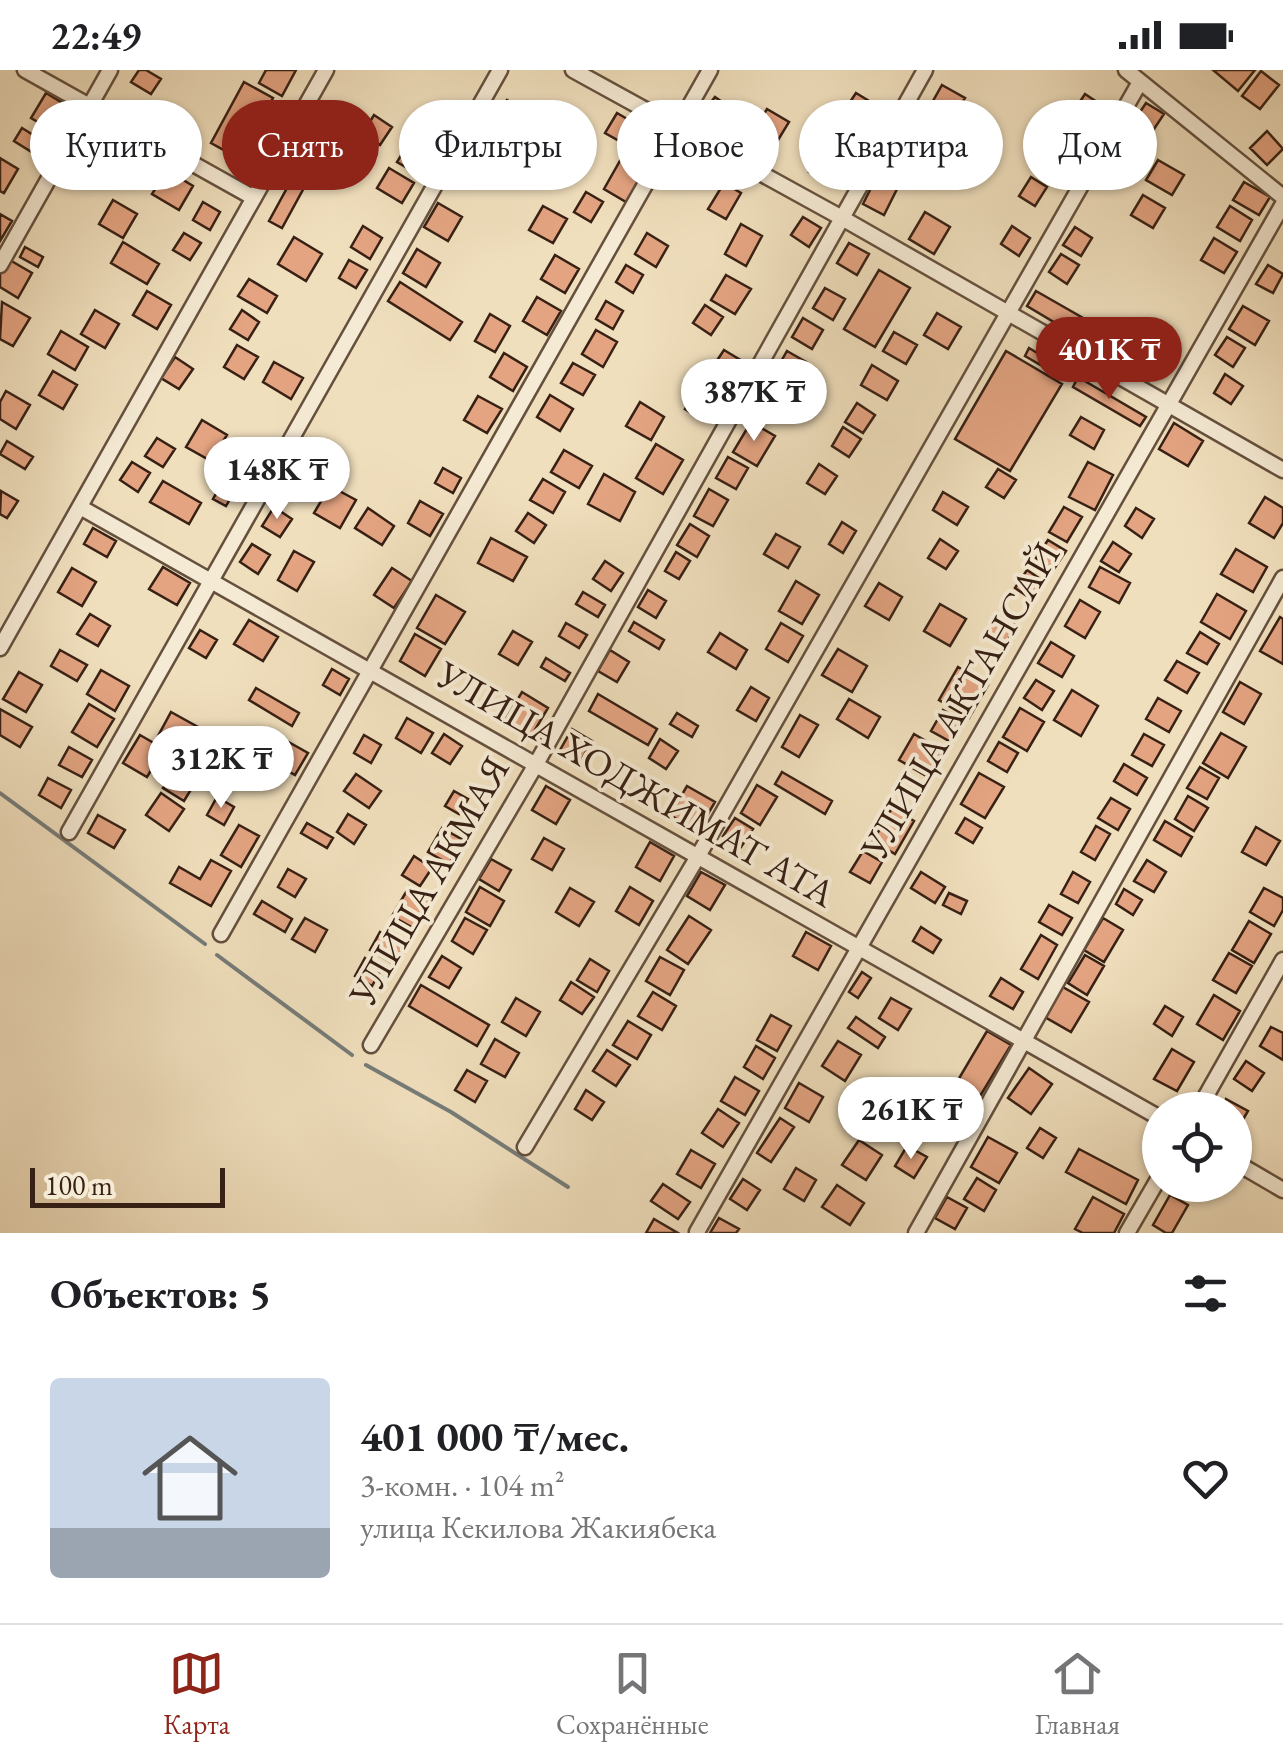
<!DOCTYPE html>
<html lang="ru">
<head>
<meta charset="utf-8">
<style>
  body { margin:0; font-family:"EB Garamond",serif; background:#f6f6f6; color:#202124; height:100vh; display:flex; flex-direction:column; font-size:38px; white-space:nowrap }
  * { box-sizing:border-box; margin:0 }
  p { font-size:32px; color:#757577 }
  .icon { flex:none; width:55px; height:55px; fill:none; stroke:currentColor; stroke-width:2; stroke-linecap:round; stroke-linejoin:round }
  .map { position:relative; height:1163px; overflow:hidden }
  .details { display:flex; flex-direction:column; background:#fff; flex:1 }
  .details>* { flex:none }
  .guide { position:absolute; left:30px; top:30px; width:1225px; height:90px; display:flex; gap:20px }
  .buttons { position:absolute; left:1142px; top:1022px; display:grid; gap:20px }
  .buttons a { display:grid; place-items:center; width:110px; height:110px; border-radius:50%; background:#fff; box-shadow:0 2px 8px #0004; font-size:50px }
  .scale { position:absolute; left:30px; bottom:25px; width:195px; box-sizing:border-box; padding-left:10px; border:5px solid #372014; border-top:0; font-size:28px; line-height:35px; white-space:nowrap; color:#372014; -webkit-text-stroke:8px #f5ead4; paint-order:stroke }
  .price { position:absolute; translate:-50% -85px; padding:0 22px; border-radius:35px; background:#fff; color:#222; font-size:32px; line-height:65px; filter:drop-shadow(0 2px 5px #0008) }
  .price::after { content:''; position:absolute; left:50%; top:60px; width:30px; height:22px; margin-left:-15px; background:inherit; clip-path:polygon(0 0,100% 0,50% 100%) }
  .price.on { background:#8f2418; color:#fff }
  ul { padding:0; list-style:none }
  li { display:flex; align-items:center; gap:30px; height:250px; padding:0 50px }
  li+li { border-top:2px solid #e0e0e0 }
  li span { display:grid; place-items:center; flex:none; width:280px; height:200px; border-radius:10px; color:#555 }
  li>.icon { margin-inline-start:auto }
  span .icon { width:120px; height:120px; fill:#fffc; stroke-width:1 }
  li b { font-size:42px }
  h2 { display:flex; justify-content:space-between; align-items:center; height:120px; padding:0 50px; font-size:42px }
  .tag { padding:0 35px; border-radius:45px; background:#fff; box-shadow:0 2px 8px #0004; font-size:35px; line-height:90px }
  .tag.on { background:#8f2418; color:#fff }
  .status { display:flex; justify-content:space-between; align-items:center; height:70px; padding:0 50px; background:#fff; direction:ltr }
  .status svg { height:28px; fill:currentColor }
  .dock { display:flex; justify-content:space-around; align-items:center; height:140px; border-top:2px solid #e0e0e0; background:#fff; font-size:28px; color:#757577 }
  .dock a { display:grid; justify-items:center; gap:5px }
  .dock .on { color:#8f2418 }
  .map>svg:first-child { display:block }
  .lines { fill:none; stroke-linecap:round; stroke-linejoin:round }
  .stream { stroke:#767c79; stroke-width:4 }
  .building { fill:#e4a482; stroke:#372014; stroke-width:2.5 }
  .street-casing { stroke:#65503e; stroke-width:19 }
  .street { stroke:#f5ead4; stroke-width:14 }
  .labels { text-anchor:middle; stroke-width:8; stroke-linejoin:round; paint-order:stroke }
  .street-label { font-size:38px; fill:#372014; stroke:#f5ead4 }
</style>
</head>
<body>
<div class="status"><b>22:49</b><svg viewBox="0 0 49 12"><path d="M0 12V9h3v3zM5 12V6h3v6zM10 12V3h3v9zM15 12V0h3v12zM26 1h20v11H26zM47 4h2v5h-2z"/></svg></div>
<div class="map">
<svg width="1283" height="1163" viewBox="0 0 1283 1163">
  <rect width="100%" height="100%" fill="#f0dfbd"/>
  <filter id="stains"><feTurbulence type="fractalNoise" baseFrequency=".002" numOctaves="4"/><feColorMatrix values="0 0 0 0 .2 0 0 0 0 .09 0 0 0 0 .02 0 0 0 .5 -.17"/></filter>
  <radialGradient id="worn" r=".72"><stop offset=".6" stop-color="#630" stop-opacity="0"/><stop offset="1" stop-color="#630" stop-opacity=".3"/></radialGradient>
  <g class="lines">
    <path class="stream" d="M0,723l205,151
      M217,885l135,100
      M366,995l85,47 117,75"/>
  </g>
  <path class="building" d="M139,0h7l15,9 -10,15 -20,-12z
    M266,0h30l-14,26 -23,-13z
    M1213,0h42l-17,21z
    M1261,1l18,14 -19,24 -18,-13z
    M244,12l29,16 -33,61 -29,-16z
    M942,15l23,13 -14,23 -22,-13z
    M46,23l23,14 -14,25 -24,-14z
    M856,23l18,11 -12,19 -18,-12z
    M1085,24l18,12 -12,18 -18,-12z
    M715,27l13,9 -11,15 -13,-10z
    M507,30l18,11 -12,19 -18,-12z
    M1146,33l18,11 -12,18 -18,-11z
    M767,39l22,13 -17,28 -21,-13z
    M617,43l34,20 -12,19 -34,-19z
    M834,44l17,12 -11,18 -18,-11z
    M374,45l18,12 -12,18 -17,-12z
    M921,46l31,18 -11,19 -31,-18z
    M22,58l24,15 -8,13 -24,-15z
    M1267,61l16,18 -16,16 -17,-17z
    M481,66l18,12 -12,18 -18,-12z
    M107,67l23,14 -14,24 -23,-14z
    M1053,72l18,12 -12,18 -18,-11z
    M358,74l18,11 -12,19 -18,-12z
    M407,76l21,11 -10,17 -21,-12z
    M821,81l20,12 -12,20 -20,-11z
    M689,82l17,10 -11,18 -17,-10z
    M915,83l19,12 -12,21 -20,-12z
    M304,87l13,7 -35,64 -13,-7z
    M0,88l18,11 -14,24 -4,-2z
    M621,89l23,13 -18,30 -22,-13z
    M1158,90l26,15 -12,20 -26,-15z
    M389,98l25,15 -12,20 -25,-15z
    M167,100l26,16 -14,24 -27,-16z
    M877,106l21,11 -14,28 -21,-11z
    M1031,107l16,10 -12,19 -16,-10z
    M1244,112l26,15 -11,18 -26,-15z
    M724,113l17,10 -15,26 -18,-10z
    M586,122l17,10 -12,20 -17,-10z
    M1143,125l22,13 -12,20 -22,-13z
    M113,130l24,14 -14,24 -24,-14z
    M203,132l17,10 -10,18 -17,-10z
    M438,133l24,14 -14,24 -24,-14z
    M543,136l24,13 -14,24 -24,-13z
    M1230,136l22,14 -12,21 -23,-14z
    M925,142l25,15 -16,27 -25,-15z
    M0,144l12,7 -12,20z
    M803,147l18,11 -12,19 -18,-12z
    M741,154l21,12 -16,30 -21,-12z
    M363,156l19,12 -12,21 -19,-12z
    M1012,156l18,12 -11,18 -18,-12z
    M1075,157l17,11 -11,18 -18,-11z
    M184,163l17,10 -11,17 -17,-10z
    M647,163l21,13 -12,21 -21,-13z
    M294,167l28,17 -16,27 -28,-17z
    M1214,168l23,14 -13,21 -23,-13z
    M123,172l36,22 -12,20 -36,-21z
    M849,173l20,11 -12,21 -20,-12z
    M25,177l18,10 -5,10 -18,-10z
    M417,179l23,14 -14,24 -23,-14z
    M1061,184l18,11 -12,19 -18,-12z
    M555,185l24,14 -14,24 -24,-14z
    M8,189l24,14 -14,25 -18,-11v-14z
    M349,190l18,10 -11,18 -17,-10z
    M626,195l17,10 -10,18 -17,-11z
    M1268,195l15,9 -10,19 -17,-9z
    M879,200l31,18 -35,59 -31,-18z
    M726,205l25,14 -16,25 -24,-14z
    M249,209l28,17 -10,17 -29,-17z
    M400,212l62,40 -12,18 -62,-39z
    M825,218l20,11 -12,21 -20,-12z
    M147,221l24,14 -14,24 -24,-14z
    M1036,221l68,39 -10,16 -67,-40z
    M537,227l24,14 -14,24 -24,-14z
    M606,231l17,10 -10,18 -17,-10z
    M2,232l28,16 -17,28 -13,-7z
    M705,235l18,12 -12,18 -18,-12z
    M1243,236l26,15 -14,24 -26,-16z
    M95,240l24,14 -14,24 -24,-14z
    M242,240l17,12 -11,18 -18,-11z
    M937,243l24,14 -13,22 -24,-14z
    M490,244l20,12 -15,26 -20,-11z
    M803,248l20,12 -11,19 -20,-12z
    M596,260l21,12 -14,25 -21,-13z
    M61,261l27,16 -13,23 -27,-16z
    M894,262l23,13 -11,19 -23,-13z
    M1227,267l18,11 -12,19 -18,-12z
    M237,275l21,12 -14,22 -20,-12z
    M1029,278l38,23 -4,7 -38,-22z
    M724,280l18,11 -12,19 -18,-12z
    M787,281l19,11 -12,21 -19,-11z
    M1006,281l56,33 -52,87 -55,-32z
    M504,283l23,14 -14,24 -23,-14z
    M175,287l18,12 -14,20 -18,-11z
    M274,292l29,16 -12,21 -28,-17z
    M573,293l22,12 -12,20 -22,-12z
    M872,295l26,16 -11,19 -26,-15z
    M53,301l24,14 -14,24 -24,-14z
    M1225,304l18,12 -12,18 -17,-11z
    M1078,307l68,40 -6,9 -67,-39z
    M764,311l22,12 -17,28 -21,-12z
    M697,320l18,12 -12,18 -18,-11z
    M6,321l24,14 -14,24 -16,-10v-17z
    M550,325l23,14 -13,22 -23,-14z
    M478,326l24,13 -15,24 -23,-13z
    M640,332l24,15 -13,23 -25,-14z
    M857,333l18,12 -12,18 -18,-11z
    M1081,347l23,13 -10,19 -24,-14z
    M202,350l25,15 -16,26 -25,-14z
    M751,352l24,14 -18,30 -24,-14z
    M1174,353l29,18 -15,25 -29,-17z
    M843,357l18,12 -12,18 -17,-11z
    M157,368l18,11 -12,18 -18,-11z
    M7,371l26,16 -8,12 -25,-15z
    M656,374l27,16 -20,34 -27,-16z
    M564,380l28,16 -13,22 -28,-16z
    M728,387l20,11 -12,21 -20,-11z
    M132,392l18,11 -12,19 -18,-12z
    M1088,392l25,13 -18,35 -26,-13z
    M819,394l18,12 -12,18 -18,-11z
    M443,398l18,10 -8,15 -18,-10z
    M998,399l18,11 -12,18 -18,-11z
    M604,404l31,18 -15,29 -32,-17z
    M543,409l22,13 -12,21 -23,-13z
    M163,411l38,22 -12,21 -39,-22z
    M222,413l13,7 -9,16 -13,-7z
    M330,416l26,14 -16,28 -26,-15z
    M709,419l19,11 -15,26 -19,-10z
    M1,421l17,10 -11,17 -7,-4z
    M943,422l25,15 -11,18 -24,-15z
    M1265,427l18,11v15l-9,15 -25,-15z
    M420,431l23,13 -13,22 -22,-13z
    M274,437l18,12 -12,18 -18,-11z
    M1064,437l18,10 -15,25 -18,-10z
    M368,438l26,18 -12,19 -27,-17z
    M1136,438l18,11 -12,19 -17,-12z
    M528,443l18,12 -12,18 -18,-12z
    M842,452l14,9 -13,22 -14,-9z
    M690,454l19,12 -12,21 -20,-12z
    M93,458l23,13 -9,16 -23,-13z
    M776,464l24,13 -12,21 -24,-14z
    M491,468l36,19 -14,24 -35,-18z
    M940,469l18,12 -12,18 -18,-11z
    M1048,470l18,11 -12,18 -18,-11z
    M1113,472l18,12 -12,18 -18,-11z
    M252,474l18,11 -12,19 -18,-12z
    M1236,479l31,18 -14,25 -32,-18z
    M294,481l20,11 -17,29 -19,-11z
    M676,482l14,9 -11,18 -14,-8z
    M605,491l18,12 -12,18 -18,-12z
    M163,497l27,16 -13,22 -28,-16z
    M1100,497l30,16 -11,20 -30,-16z
    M72,498l24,14 -14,24 -24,-14z
    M392,498l20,13 -18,27 -20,-13z
    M1027,500l18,12 -12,18 -18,-12z
    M796,511l23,14 -17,29 -23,-13z
    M879,513l23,14 -13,23 -24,-14z
    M648,520l18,11 -10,17 -18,-11z
    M583,522l22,13 -7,12 -22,-13z
    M1217,524l29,17 -16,28 -29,-17z
    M436,525l29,17 -20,32 -28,-16z
    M1080,530l20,12 -15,26 -20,-12z
    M940,534l26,15 -16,27 -26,-15z
    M999,543l18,11 -12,21 -18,-11z
    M90,544l20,12 -12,20 -21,-12z
    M1280,547l3,2v45l-23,-13z
    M249,550l29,17 -15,24 -29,-17z
    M634,552l30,18 -5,9 -30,-18z
    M566,553l21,12 -8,13 -20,-12z
    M781,553l22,13 -15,26 -22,-13z
    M200,560l17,10 -11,18 -17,-10z
    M513,561l19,11 -14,23 -19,-11z
    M1200,562l19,12 -12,20 -20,-11z
    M720,563l27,17 -11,19 -28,-17z
    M415,564l26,15 -16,27 -25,-15z
    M1051,572l23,14 -12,21 -24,-14z
    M838,579l29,17 -15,26 -30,-17z
    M60,580l27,15 -10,16 -26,-15z
    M610,580l19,12 -12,20 -19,-11z
    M546,588l24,15 -5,8 -24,-14z
    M1177,591l22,12 -12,20 -22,-13z
    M958,597l30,18 -19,33 -30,-18z
    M332,599l17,10 -9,16 -17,-10z
    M101,600l28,16 -14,25 -28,-17z
    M19,602l23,13 -16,27 -23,-13z
    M1036,610l18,11 -12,19 -18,-12z
    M1240,612l21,12 -17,30 -21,-12z
    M751,617l18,11 -13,23 -19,-11z
    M256,618l43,25 -7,13 -43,-26z
    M1072,620l26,16 -17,30 -27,-16z
    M522,622l26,16 -19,32 -26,-16z
    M598,624l59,35 -9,16 -59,-34z
    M1158,628l23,13 -12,21 -23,-13z
    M849,629l31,18 -12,21 -31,-19z
    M89,634l25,15 -17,28 -25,-15z
    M1020,638l24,14 -17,29 -24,-14z
    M0,639l32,18 -12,20 -20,-12z
    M943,640l20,12 -12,20 -20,-11z
    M171,642l36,20 -13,23 -36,-19z
    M677,643l21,13 -6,11 -22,-13z
    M800,645l18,10 -19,32 -17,-10z
    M407,648l26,15 -12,20 -25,-15z
    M572,659l20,12 -12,21 -20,-12z
    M1221,663l25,14 -18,31 -25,-15z
    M444,664l18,12 -12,18 -18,-11z
    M914,664l29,17 -15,26 -29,-17z
    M1144,664l20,11 -12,21 -20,-11z
    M140,665l24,14 -17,28 -24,-14z
    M364,665l17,10 -10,18 -17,-10z
    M660,669l18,12 -12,18 -17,-11z
    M285,670l23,13 -13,22 -23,-13z
    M999,672l19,11 -11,19 -19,-11z
    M69,677l23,13 -10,17 -23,-12z
    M233,681l22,13 -13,22 -22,-13z
    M182,685l22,13 -20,33 -21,-13z
    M1124,694l23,14 -10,17 -23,-14z
    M1200,697l19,11 -12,21 -20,-11z
    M782,702l50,29 -7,13 -50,-30z
    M979,703l25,14 -19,31 -24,-14z
    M356,704l25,17 -12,17 -25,-17z
    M48,708l23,12 -10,18 -22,-13z
    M757,715l20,12 -17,28 -19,-12z
    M546,716l24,14 -14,24 -24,-14z
    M687,716l28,16 -17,29 -28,-16z
    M454,721l14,8 -9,15 -14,-8z
    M161,723l23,16 -15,22 -23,-16z
    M1188,726l20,12 -14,23 -19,-12z
    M217,727l17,10 -10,18 -17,-10z
    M1111,728l19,11 -12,21 -20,-12z
    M892,738l22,13 -19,33 -22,-13z
    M348,744l18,11 -12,19 -17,-12z
    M98,745l27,15 -11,18 -26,-15z
    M735,748l18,11 -12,18 -18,-11z
    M965,748l17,10 -9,15 -17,-10z
    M1165,751l27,16 -11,19 -27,-16z
    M307,753l26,15 -6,10 -26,-15z
    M239,755l20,11 -18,31 -20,-12z
    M1096,756l14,8 -15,26 -14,-8z
    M1256,757l24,14 -14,24 -24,-13z
    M442,758l21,12 -14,24 -21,-12z
    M544,768l20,11 -12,21 -20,-11z
    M650,772l24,14 -14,25 -24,-14z
    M863,781l19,11 -12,21 -20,-11z
    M414,786l18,12 -12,18 -18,-11z
    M491,789l20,11 -12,21 -20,-12z
    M211,790l20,11 -20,35 -41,-23 9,-16 21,12z
    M1147,790l19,12 -12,20 -20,-11z
    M288,799l18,10 -11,18 -17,-10z
    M701,802l24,13 -15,25 -23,-14z
    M921,802l24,15 -10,16 -24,-15z
    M1073,802l17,10 -12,21 -17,-9z
    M409,817l23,13 -17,29 -23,-13z
    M480,817l24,14 -14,25 -24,-14z
    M630,817l23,14 -14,24 -23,-14z
    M570,818l24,14 -15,24 -23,-14z
    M1264,818l19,10v12l-9,16 -24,-14z
    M1124,819l18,11 -9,15 -17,-11z
    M949,823l18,8 -6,13 -18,-9z
    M262,831l30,18 -7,13 -31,-18z
    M1049,835l23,13 -10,17 -23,-13z
    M689,846l22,14 -23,34 -21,-14z
    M305,848l22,12 -12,22 -23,-13z
    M465,848l22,12 -14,24 -21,-13z
    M1103,848l20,12 -19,32 -20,-12z
    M1249,851l22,13 -17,29 -22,-13z
    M921,857l20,13 -8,13 -20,-12z
    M380,862l27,15 -11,18 -26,-15z
    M806,862l25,14 -13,24 -25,-14z
    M1041,865l16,10 -19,34 -17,-10z
    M1229,883l23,13 -16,27 -23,-13z
    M1085,885l19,11 -17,29 -19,-12z
    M442,886l19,12 -12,20 -20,-11z
    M660,887l24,13 -14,25 -24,-14z
    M365,888l17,10 -10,18 -17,-10z
    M590,889l19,12 -12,21 -20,-12z
    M862,902l9,6 -13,20 -9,-6z
    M1001,908l22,14 -10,17 -23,-13z
    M571,912l23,15 -12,17 -22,-14z
    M421,915l68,40 -12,21 -68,-40z
    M1061,916l28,16 -18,30 -28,-16z
    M653,922l23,14 -14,24 -24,-14z
    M1214,925l26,16 -17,29 -26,-16z
    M516,928l24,14 -14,24 -24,-14z
    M891,928l20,11 -13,21 -19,-12z
    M1165,936l18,11 -11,19 -18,-12z
    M771,945l20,11 -14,25 -20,-11z
    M856,947l29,20 -7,11 -30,-20z
    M628,951l23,14 -14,24 -24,-14z
    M1271,957l12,6v27l-23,-14z
    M987,961l24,14 -43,71 -23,-14z
    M495,969l24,14 -14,24 -24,-13z
    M838,971l23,14 -16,26 -23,-15z
    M756,976l19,12 -12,21 -19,-12z
    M1172,979l22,13 -17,29 -23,-12z
    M607,980l23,15 -14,21 -23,-15z
    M1246,991l18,12 -12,18 -18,-12z
    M1029,998l23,16 -21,30 -23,-16z
    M467,1000l20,11 -12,21 -20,-12z
    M735,1007l24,14 -14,24 -24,-14z
    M799,1013l24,14 -14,25 -24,-14z
    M586,1020l18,12 -12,18 -17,-11z
    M1226,1029l22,12 -7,12 -6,-4v-9h-15z
    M938,1034l19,11 -12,21 -20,-11z
    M718,1039l21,14 -16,24 -21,-14z
    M780,1048l14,9 -23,35 -14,-9z
    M1040,1058l16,10 -13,20 -16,-10z
    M988,1067l29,16 -18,30 -28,-16z
    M859,1070l23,15 -16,25 -24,-15z
    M907,1076l20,11 -13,21 -19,-12z
    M1079,1079l59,31 -12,24 -60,-32z
    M691,1080l24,14 -14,24 -24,-14z
    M796,1098l20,12 -12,21 -20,-12z
    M977,1108l19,12 -12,21 -20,-12z
    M743,1109l17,11 -13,20 -17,-11z
    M663,1114l27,18 -12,17 -27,-18z
    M837,1115l27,18 -14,22 -28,-18z
    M1170,1125l18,10 -16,28h-6l-13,-8z
    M947,1127l20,11 -12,21 -20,-11z
    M1093,1127l31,17 -10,19h-31l-8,-4z
    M719,1148l20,11 -3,4h-26z
    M654,1149l24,14h-32z"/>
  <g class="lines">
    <g class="street-casing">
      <path id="street" d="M25,0l229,128
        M573,0l269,148 441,252
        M1126,0l157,127
        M0,195l110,-195
        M80,437l1080,611
        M0,578l326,-578
        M69,762l431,-762
        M221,864l489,-864
        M371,975l164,-279 390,-696
        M1198,1040l85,-150
        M525,1077l172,-289 443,-776
        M1235,1092l48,28
        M697,1162l586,-1028
        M916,1163l367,-655
        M1127,1163l33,-57"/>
    </g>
    <use href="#street" class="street"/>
  </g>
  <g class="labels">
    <g class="street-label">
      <text transform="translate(960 631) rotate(-60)" y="13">УЛИЦА АКТАНСАЙ</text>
      <text transform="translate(636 714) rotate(30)" y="13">УЛИЦА ХОДЖИМАТ АТА</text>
      <text transform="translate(429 811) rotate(-60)" y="13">УЛИЦА АКМАЯ</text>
    </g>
  </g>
  <rect width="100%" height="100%" filter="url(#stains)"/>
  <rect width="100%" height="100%" fill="url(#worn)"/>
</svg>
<div class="buttons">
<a><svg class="icon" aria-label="locate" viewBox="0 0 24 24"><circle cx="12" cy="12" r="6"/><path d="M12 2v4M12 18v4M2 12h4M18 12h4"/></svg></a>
</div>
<div class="scale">100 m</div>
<b class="price on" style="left:1109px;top:332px">401K ₸</b>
<b class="price" style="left:754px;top:374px">387K ₸</b>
<b class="price" style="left:277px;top:452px">148K ₸</b>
<b class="price" style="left:221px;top:741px">312K ₸</b>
<b class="price" style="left:911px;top:1092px">261K ₸</b>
<div class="guide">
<a class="tag">Купить</a>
<a class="tag on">Снять</a>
<a class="tag">Фильтры</a>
<a class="tag">Новое</a>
<a class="tag">Квартира</a>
<a class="tag">Дом</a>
</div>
</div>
<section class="details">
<h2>Объектов: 5<svg class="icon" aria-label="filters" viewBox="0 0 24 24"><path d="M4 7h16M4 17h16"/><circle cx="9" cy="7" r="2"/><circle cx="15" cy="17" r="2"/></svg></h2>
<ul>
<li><span style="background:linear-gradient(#c9d6e8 75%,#9aa5b1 0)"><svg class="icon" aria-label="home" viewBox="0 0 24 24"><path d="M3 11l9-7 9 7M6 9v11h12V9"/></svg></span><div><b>401 000 ₸/мес.</b><p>3-комн. · 104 m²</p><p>улица Кекилова Жакиябека</p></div><svg class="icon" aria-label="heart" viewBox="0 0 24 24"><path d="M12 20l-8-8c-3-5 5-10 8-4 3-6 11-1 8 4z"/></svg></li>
</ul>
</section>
<nav class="dock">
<a class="on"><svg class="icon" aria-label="map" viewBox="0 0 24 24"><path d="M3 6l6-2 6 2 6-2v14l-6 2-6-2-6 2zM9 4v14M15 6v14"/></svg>Карта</a>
<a><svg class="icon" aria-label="saved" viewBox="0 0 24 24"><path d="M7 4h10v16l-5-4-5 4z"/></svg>Сохранённые</a>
<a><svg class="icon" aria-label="home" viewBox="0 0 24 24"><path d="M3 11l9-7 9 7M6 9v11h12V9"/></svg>Главная</a>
</nav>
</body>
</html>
